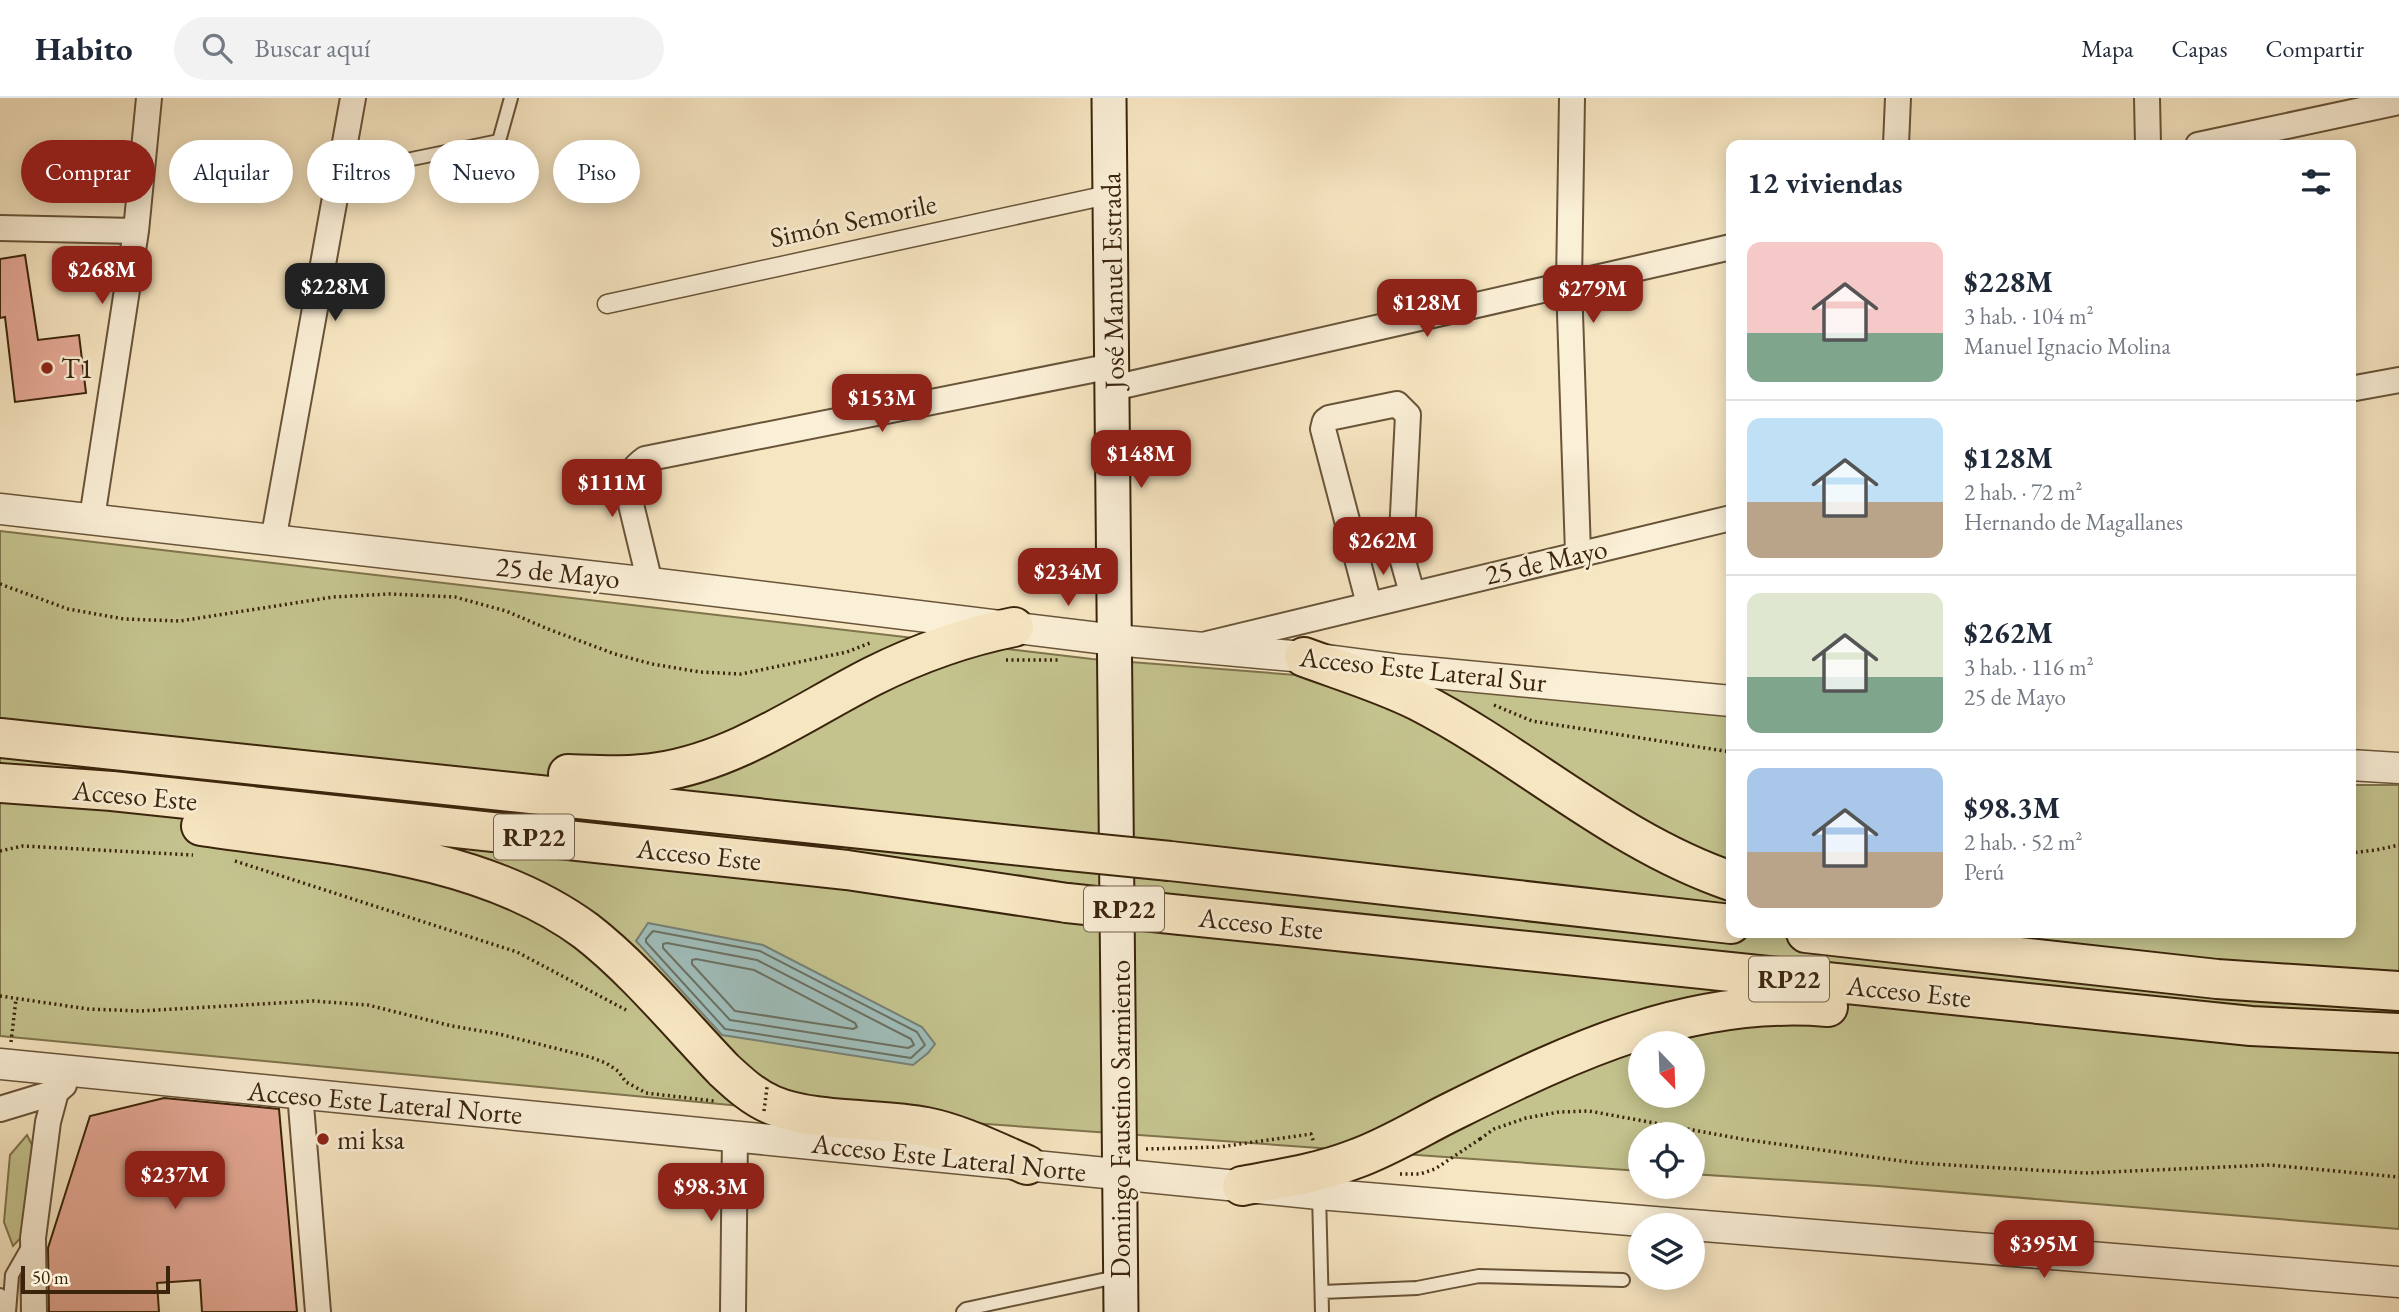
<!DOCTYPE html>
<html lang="es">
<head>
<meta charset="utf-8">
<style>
  body { margin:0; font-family:"EB Garamond",serif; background:#f2f2f3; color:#1f2937; height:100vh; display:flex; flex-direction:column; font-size:26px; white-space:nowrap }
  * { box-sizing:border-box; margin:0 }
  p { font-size:23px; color:#747a83 }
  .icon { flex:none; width:38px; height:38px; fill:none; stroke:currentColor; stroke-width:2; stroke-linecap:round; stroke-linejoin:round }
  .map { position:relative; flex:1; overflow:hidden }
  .details { position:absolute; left:1726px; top:42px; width:630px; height:798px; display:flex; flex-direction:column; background:#fff; border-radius:14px; box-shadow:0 4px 18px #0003 }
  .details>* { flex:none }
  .top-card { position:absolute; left:21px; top:42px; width:665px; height:63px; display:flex; gap:14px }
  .needle { width:46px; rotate:157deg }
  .tools { position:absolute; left:1628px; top:933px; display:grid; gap:14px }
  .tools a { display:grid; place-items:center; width:77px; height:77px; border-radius:50%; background:#fff; box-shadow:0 4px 18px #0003; font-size:35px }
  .scale { position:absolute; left:21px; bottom:18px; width:149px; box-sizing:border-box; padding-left:7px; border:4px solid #3a240b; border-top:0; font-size:19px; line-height:24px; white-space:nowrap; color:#3a240b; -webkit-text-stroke:5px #faefd7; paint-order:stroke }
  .price { position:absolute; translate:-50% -60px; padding:0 16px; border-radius:14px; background:#8f2418; color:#fff; font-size:23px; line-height:46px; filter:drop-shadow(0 2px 4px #0008) }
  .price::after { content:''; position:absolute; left:50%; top:42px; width:21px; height:16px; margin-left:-10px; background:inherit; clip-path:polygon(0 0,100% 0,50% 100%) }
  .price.on { background:#222; color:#fff }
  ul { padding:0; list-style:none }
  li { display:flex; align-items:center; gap:21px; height:175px; padding:0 21px }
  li+li { border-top:2px solid #e0e1e3 }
  li span { display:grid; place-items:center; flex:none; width:196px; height:140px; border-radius:14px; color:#555 }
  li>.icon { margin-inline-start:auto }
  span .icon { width:84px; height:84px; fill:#fffc; stroke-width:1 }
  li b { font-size:30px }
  h2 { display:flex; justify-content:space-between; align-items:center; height:84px; padding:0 21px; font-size:30px }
  .pill { padding:0 24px; border-radius:32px; background:#fff; box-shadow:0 4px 18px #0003; font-size:24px; line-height:63px }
  .pill.on { background:#8f2418; color:#fff }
  header { display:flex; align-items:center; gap:42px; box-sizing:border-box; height:98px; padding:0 35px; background:#fff; border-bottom:2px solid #e0e1e3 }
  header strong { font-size:33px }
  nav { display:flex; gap:38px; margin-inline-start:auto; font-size:24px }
  .search { width:490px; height:63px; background:#f2f2f3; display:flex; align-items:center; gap:18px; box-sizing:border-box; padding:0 24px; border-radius:38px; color:#747a83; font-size:26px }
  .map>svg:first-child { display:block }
  .green { fill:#c4c38e; stroke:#7f744c; stroke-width:2; fill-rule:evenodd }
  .water { fill:#9fbebb; stroke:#778075; stroke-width:2 }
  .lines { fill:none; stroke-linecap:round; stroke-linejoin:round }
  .shore { stroke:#6c7163; stroke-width:2 }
  .building { fill:#e7aa97; stroke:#3a240b; stroke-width:2 }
  .service-casing { stroke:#695439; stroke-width:16 }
  .pedestrian-casing { stroke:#695439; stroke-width:21 }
  .minor-casing { stroke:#695439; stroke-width:28 }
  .tertiary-casing { stroke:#695439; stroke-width:33 }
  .secondary-casing { stroke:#3a240b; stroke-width:37 }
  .motorway-casing { stroke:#3a240b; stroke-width:42 }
  .path { stroke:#3a240b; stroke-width:3.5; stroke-dasharray:2 3.5; stroke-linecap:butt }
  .service { stroke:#faefd7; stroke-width:12 }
  .pedestrian { stroke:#faefd7; stroke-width:18 }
  .minor { stroke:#faefd7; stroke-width:24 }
  .tertiary { stroke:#faefd7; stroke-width:30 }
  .secondary { stroke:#faefd7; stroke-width:33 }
  .motorway { stroke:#f7e6c2; stroke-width:38 }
  .motorway-bridge-casing { stroke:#3a240b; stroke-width:42; stroke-linecap:butt }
  .path-bridge { stroke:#3a240b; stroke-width:3.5; stroke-dasharray:2 3.5; stroke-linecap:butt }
  .motorway-bridge { stroke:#f7e6c2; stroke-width:38 }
  .poi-dot { fill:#8f2418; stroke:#faefd7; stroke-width:2.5 }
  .labels { text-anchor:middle; stroke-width:5; stroke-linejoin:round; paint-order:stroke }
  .shield { fill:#faefd7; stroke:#746148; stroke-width:2 }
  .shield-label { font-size:26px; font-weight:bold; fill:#3a240b }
  .street-label { font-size:28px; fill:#3a240b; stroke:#faefd7 }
  .poi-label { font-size:28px; fill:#3a240b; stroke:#faefd7; text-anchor:start }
</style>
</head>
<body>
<header>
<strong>Habito</strong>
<div class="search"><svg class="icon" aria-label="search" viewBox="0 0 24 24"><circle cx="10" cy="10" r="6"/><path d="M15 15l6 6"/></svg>Buscar aquí</div>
<nav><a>Mapa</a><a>Capas</a><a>Compartir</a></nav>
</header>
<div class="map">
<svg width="2399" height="1214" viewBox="0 0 2399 1214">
  <rect width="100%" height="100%" fill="#f7e6c2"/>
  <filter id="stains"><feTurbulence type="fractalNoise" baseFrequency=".00286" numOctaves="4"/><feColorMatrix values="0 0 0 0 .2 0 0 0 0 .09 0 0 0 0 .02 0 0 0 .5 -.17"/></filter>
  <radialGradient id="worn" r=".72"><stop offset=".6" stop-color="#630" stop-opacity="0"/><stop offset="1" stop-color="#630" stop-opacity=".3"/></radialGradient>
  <path class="green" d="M0,433l1092,128 639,50v224h619v-148h49v444l-521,-43 -186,-12v-40h-52v37l-878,-63 -762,-72zM1640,945h52v53h-52z
    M27,1037l10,20 -6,72 -18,19 -9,-24 6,-67z"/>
  <path class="water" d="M648,825l115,22 159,82 13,17 -7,9 -15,12 -191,-30 -86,-94z"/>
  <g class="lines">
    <path class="shore" d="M653,833l107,20 157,81 8,13 -14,13 -186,-29 -79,-87v-3z
      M667,845l90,17 154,79 3,6 -6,3 -178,-28 -67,-72v-4z
      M696,861l58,11 101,53 2,4 -4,2 -118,-18 -43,-47v-4z"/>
  </g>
  <path class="building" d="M25,157l13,85 41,-5 7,58 -71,9 -10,-85 -5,1v-59z
    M164,1000l115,11 18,203h-95l-2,-32 -43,3 2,29h-110l-1,-64 42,-132z"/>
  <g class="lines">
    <g class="service-casing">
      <path id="service" d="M339,76l160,-33 12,-43
        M1319,1096l3,118
        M1322,1194l95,-4 62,-12 144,4
        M0,1197l2,17
        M9,1214l3,-37 16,-28
        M963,1214l3,-3 155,-33"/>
    </g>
    <g class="pedestrian-casing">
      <path id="pedestrian" d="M607,206l505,-110"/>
    </g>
    <g class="minor-casing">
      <path id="minor" d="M1572,0l-3,185 9,270
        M2147,0l1,47
        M1896,47l2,-47
        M2198,47l201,-43
        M0,130l136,3
        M1113,290l618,-141
        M2350,291l49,-9
        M92,420l44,-287 13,-133
        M273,443l80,-443
        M650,485l-23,-95c2,-14 7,-21 18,-29l467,-93
        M1369,506l-46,-175 2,-8 4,-3 68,-14 11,11 -7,139 11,39
        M1207,546l524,-126
        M300,995l18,219
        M0,1011l56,-17 8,-7
        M34,1214l-1,-74 15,-116 8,-30
        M733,1214l2,-176"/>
    </g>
    <g class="tertiary-casing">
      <path id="tertiary" d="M0,411l650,74 465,57 189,17 99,13 328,31
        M2350,667l49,3
        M0,966l1319,130 371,31
        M1692,1127l707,57"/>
    </g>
    <g class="secondary-casing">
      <path id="secondary" d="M1109,0l12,1214"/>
    </g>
    <g class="motorway-casing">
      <path id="motorway" d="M1304,559c38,14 78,26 114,44 107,55 198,141 313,180
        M0,640l1060,112
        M568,676c31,1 60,3 91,-2 78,-12 145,-61 214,-96 46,-23 91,-39 141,-49
        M0,685l112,8 735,79 220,33
        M201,728c128,19 278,26 385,105 48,37 95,94 138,139 14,13 29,27 48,35 42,18 108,13 154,22 35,7 68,24 101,38
        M1170,763l561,63
        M1181,817l1070,111 148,7
        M1806,835l411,46 182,12
        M1242,1088c37,-7 77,-13 113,-27 34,-12 67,-33 100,-49 121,-60 235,-114 373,-103"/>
    </g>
    <path class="path" d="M0,486l68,25 56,10 56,2 153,-24 57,-3 65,3 51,14 42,18 67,25 37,10 48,8 41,2 106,-22 23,-9
      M1006,562h52
      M1494,607l38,16 199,31
      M0,753l23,-5 170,9
      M2350,755l26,-3 23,-5
      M235,763l282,91 109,58
      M0,898l88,13 52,2 173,-10 55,4 84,21 47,8 91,23 16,6 12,8 8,11 20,11 68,8
      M11,944l5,-43
      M1480,1041l14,-10 32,-11 33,-6 30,-1 153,28 174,24 169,10 185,-8 129,12
      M1146,1051l73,-2 92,-13 3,9
      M1400,1076h20l15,-5 45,-30"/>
    <use href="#service" class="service"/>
    <use href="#pedestrian" class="pedestrian"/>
    <use href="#minor" class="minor"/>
    <use href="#tertiary" class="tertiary"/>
    <use href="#secondary" class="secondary"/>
    <use href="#motorway" class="motorway"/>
    <g class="motorway-bridge-casing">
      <path id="motorway-bridge" d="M1060,752l110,11
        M1067,805l114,12"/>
    </g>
    <path class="path-bridge" d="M764,1013l3,-24"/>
    <use href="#motorway-bridge" class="motorway-bridge"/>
  </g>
  <g class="poi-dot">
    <circle cx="47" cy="270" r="7"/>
    <circle cx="323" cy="1041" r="7"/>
  </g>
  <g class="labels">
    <g class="shield">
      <rect x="494" y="716.5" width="80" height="45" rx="5"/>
      <rect x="1084" y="788.5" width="80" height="45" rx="5"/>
      <rect x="1749" y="858.5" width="80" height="45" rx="5"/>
    </g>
    <g class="shield-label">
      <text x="534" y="748">RP22</text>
      <text x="1124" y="820">RP22</text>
      <text x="1789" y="890">RP22</text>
    </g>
    <g class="street-label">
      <text transform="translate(853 122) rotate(-12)" y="10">Simón Semorile</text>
      <text transform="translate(1112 183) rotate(-91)" y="10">José Manuel Estrada</text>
      <text transform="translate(1546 463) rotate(-13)" y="10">25 de Mayo</text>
      <text transform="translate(558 474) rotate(6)" y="10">25 de Mayo</text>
      <text transform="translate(1423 571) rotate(6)" y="10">Acceso Este Lateral Sur</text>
      <text transform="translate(135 697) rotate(5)" y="10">Acceso Este</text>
      <text transform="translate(699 756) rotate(6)" y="10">Acceso Este</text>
      <text transform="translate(1261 825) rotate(6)" y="10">Acceso Este</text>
      <text transform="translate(1909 893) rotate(6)" y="10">Acceso Este</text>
      <text transform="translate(385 1004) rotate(5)" y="10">Acceso Este Lateral Norte</text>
      <text transform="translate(1120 1021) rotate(-90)" y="10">Domingo Faustino Sarmiento</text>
      <text transform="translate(949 1059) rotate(6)" y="10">Acceso Este Lateral Norte</text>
    </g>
    <g class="poi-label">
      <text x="61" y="280">T1</text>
      <text x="337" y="1051">mi ksa</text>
    </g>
  </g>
  <rect width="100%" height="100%" filter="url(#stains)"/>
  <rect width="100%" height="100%" fill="url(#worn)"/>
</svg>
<div class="tools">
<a><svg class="needle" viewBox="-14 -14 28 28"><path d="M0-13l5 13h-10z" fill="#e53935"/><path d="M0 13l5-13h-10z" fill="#747a83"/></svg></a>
<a><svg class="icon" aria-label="locate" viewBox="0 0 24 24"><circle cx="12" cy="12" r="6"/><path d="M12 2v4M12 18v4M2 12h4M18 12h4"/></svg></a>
<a><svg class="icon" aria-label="layers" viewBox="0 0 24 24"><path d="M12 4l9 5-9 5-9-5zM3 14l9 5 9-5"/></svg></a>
</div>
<div class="scale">50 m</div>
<b class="price" style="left:102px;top:208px">$268M</b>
<b class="price on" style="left:335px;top:225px">$228M</b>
<b class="price" style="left:1593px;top:227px">$279M</b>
<b class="price" style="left:1427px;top:241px">$128M</b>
<b class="price" style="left:882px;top:336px">$153M</b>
<b class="price" style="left:1141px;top:392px">$148M</b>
<b class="price" style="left:612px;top:421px">$111M</b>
<b class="price" style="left:1383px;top:479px">$262M</b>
<b class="price" style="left:1068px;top:510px">$234M</b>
<b class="price" style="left:175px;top:1113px">$237M</b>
<b class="price" style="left:711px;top:1125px">$98.3M</b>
<b class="price" style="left:2044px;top:1182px">$395M</b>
<div class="top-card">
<a class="pill on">Comprar</a>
<a class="pill">Alquilar</a>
<a class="pill">Filtros</a>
<a class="pill">Nuevo</a>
<a class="pill">Piso</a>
</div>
<section class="details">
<h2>12 viviendas<svg class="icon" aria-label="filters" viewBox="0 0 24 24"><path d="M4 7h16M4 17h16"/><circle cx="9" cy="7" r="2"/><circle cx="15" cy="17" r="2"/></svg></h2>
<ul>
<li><span style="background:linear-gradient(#f6c9c9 65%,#7fa58c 0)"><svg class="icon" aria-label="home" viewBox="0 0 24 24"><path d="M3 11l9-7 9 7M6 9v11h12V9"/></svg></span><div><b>$228M</b><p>3 hab. · 104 m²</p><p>Manuel Ignacio Molina</p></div></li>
<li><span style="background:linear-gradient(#bfe0f5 60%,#b9a48a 0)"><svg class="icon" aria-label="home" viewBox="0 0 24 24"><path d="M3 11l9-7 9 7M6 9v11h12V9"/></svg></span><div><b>$128M</b><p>2 hab. · 72 m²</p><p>Hernando de Magallanes</p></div></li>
<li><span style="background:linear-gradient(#dfe7d0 60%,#7fa58c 0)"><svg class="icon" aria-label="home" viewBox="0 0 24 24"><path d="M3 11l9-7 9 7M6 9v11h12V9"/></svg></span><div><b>$262M</b><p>3 hab. · 116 m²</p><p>25 de Mayo</p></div></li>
<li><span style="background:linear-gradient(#a9c7e8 60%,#b9a48a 0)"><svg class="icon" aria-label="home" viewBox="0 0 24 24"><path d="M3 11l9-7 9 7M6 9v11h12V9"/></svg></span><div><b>$98.3M</b><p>2 hab. · 52 m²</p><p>Perú</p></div></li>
</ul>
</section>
</div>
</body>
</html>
